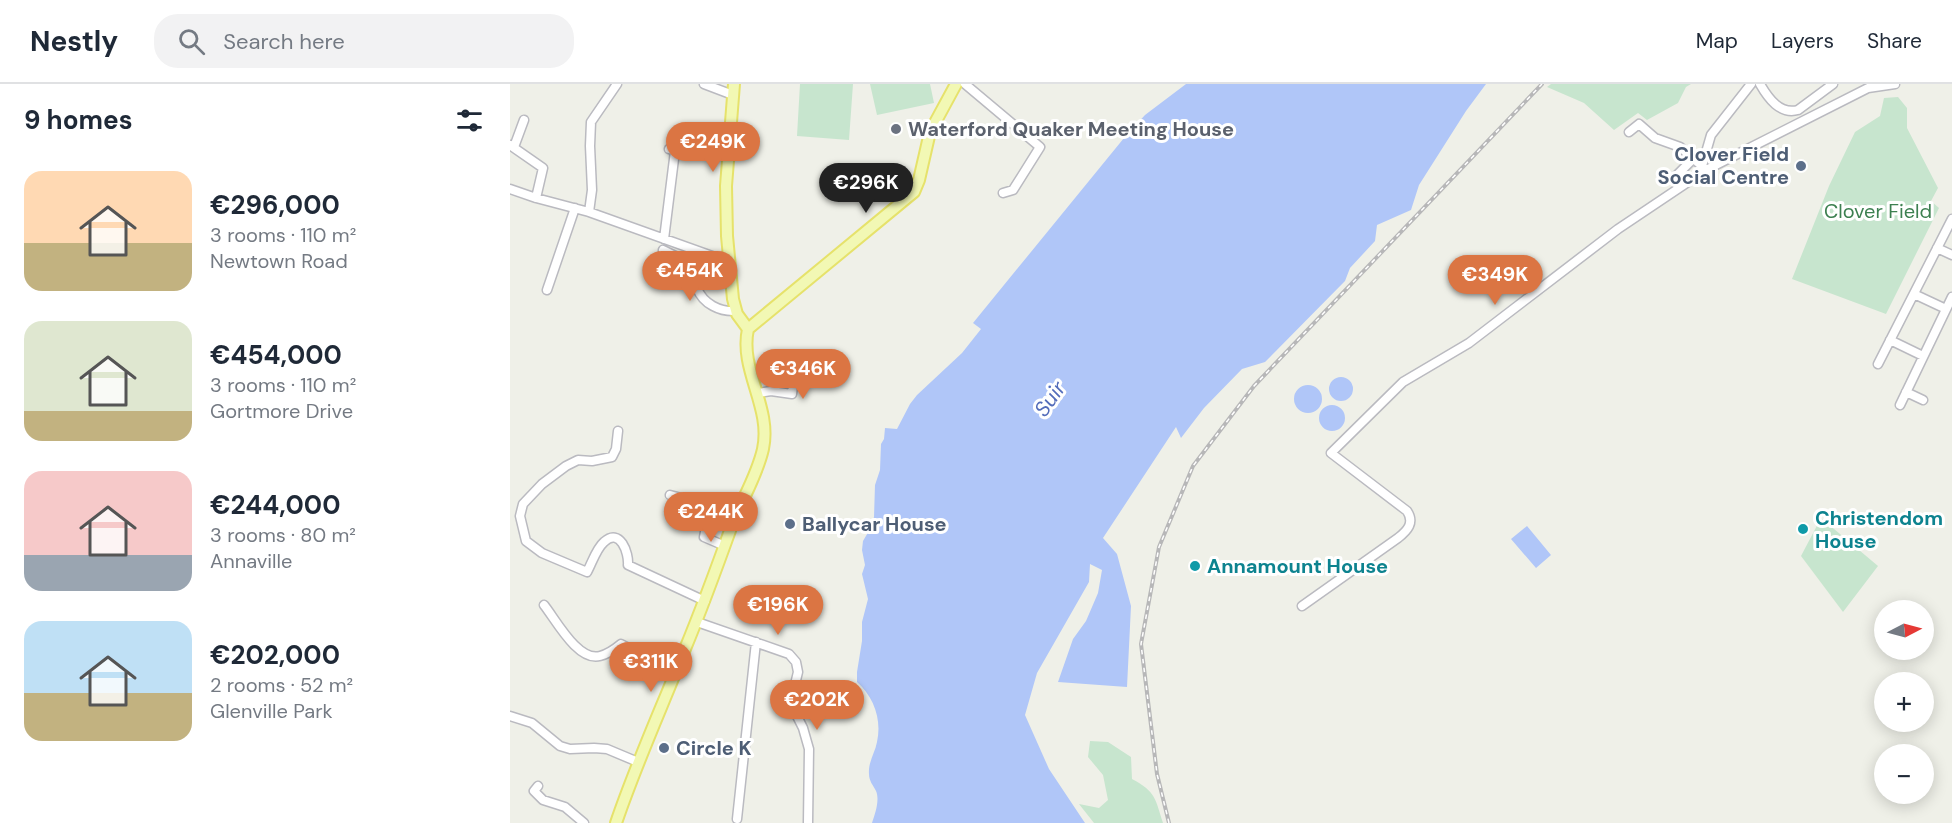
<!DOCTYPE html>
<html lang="en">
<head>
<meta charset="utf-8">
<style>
  body { margin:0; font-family:"DM Sans",sans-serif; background:#f2f2f3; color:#1f2937; height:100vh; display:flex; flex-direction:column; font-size:22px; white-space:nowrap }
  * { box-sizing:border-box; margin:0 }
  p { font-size:20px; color:#747a83 }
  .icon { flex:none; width:33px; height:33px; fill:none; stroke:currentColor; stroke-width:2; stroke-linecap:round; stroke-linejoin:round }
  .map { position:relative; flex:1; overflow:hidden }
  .details { display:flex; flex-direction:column; background:#fff; width:510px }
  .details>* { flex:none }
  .needle { width:39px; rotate:84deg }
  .fabs { position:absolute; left:1364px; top:516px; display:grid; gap:12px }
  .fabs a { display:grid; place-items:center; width:60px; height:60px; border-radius:50%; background:#fff; box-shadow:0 3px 15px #0003; font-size:30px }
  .price { position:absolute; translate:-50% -51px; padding:0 14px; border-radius:21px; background:#db7543; color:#fff; font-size:20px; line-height:39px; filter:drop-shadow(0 2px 3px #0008) }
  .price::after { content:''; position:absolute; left:50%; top:36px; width:18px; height:14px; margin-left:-9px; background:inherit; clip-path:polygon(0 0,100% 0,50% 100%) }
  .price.current { background:#222; color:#fff }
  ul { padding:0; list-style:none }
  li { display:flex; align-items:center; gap:18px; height:150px; padding:0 24px }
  li span { display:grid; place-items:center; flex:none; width:168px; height:120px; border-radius:18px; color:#555 }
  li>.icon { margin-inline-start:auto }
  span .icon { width:72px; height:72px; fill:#fffc; stroke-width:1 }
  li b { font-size:26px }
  h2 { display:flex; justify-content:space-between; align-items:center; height:72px; padding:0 24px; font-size:26px }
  header { display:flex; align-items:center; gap:36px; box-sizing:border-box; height:84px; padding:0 30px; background:#fff; border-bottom:2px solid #e0e1e3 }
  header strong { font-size:28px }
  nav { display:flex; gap:33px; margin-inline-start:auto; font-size:21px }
  .search { width:420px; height:54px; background:#f2f2f3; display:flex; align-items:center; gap:15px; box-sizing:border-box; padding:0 21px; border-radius:24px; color:#747a83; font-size:22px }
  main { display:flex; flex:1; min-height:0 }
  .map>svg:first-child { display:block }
  .green { fill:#c7e5ce }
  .water { fill:#b0c6f8 }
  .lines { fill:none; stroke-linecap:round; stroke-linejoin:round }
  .minor-casing { stroke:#babac0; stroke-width:11 }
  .major-casing { stroke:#e6e26b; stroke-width:14 }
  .minor { stroke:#fff; stroke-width:8 }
  .major { stroke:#f2f8b4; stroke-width:10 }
  .rail-casing { stroke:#b7b7b8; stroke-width:4 }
  .rail { stroke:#fff; stroke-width:1.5; stroke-dasharray:4.5; stroke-linecap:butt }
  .worship-dot { fill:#6b7280; stroke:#fff; stroke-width:2 }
  .service-dot { fill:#5c6f8a; stroke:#fff; stroke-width:2 }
  .culture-dot { fill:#0f9aa8; stroke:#fff; stroke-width:2 }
  .labels { text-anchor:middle; stroke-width:6; stroke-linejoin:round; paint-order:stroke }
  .worship-label { font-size:20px; font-weight:bold; fill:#5b616d; stroke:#fff; text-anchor:start }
  .service-label { font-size:20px; font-weight:bold; fill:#4e5e75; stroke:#fff; text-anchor:start }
  .park-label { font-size:20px; fill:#3d8051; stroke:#fff }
  .culture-label { font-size:20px; font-weight:bold; fill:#0d838f; stroke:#fff; text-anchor:start }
  .water-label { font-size:21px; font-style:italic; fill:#536cba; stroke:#fff }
</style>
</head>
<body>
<header>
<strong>Nestly</strong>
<div class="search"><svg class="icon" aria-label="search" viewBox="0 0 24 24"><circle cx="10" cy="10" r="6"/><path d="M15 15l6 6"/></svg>Search here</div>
<nav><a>Map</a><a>Layers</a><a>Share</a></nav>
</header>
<main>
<section class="details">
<h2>9 homes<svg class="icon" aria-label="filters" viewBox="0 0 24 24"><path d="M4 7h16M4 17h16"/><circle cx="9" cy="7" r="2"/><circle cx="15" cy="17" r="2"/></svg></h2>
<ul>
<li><span style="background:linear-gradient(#ffd9b3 60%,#c2b280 0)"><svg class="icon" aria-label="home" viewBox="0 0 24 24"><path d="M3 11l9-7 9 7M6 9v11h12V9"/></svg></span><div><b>€296,000</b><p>3 rooms · 110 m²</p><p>Newtown Road</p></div></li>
<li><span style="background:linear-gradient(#dfe7d0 75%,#c2b280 0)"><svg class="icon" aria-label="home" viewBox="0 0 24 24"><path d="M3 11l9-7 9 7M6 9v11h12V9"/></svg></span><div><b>€454,000</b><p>3 rooms · 110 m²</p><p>Gortmore Drive</p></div></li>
<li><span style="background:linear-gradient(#f6c9c9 70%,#9aa5b1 0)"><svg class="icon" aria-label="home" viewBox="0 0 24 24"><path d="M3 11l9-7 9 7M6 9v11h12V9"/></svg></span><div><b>€244,000</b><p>3 rooms · 80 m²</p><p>Annaville</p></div></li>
<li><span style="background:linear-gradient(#bfe0f5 60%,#c2b280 0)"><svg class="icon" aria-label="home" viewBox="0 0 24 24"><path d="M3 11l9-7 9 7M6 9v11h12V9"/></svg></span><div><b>€202,000</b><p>2 rooms · 52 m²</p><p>Glenville Park</p></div></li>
</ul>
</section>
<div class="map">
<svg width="1442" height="739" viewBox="0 0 1442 739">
  <rect width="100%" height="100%" fill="#eff0e8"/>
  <path class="green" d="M290,0h53l-4,56 -52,-4z
    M360,0h60l4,19 -57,12z
    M1041,0h140l-5,3 -8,16 -31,17 -9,-7 -24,17 -30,-27 -37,-16z
    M1388,13l9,11v20l31,60 -7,13 8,7 -53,106 -94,-35 37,-93 26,-54 25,-16 4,-18z
    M1311,434l57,48 -35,46 -42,-56z
    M580,657l18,1 23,15 1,22c24,13 23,19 31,44h-69l-15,-19 20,4 9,-8 -5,-25 -15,-18z"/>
  <path class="water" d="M676,0h300l-20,27 -47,74 -8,25 -34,15 -2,16 -25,27 -5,13 -80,81 -23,7 -38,39 -23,30 -5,-11 -73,111 14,16 14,52 -4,81 -69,-5 15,-43 13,-18 12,-28 4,-23 -12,-6 -1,18 -52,91 -12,42 24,54 36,54h-213c3,-9 8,-23 4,-32 -3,-6 -7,-10 -7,-17 -1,-12 6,-21 8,-32 5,-22 -3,-45 -20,-60v-10l5,-31v-19l6,-23 -6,-25 3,-9 -3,-15 1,-9 7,-12 4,-12 1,-32 5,-15 1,-26 3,-5 1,-11 12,1 13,-25 7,-9 45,-42 19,-24 -8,-6 151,-185 21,-23z
    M819 305a12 12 0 1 1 24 0a12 12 0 1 1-24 0Z
    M784 315a14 14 0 1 1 28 0a14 14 0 1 1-28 0Z
    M809 334a13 13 0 1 1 26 0a13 13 0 1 1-26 0Z
    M1017,442l24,29 -15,13 -25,-29z"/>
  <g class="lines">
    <g class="minor-casing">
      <path id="minor" d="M194,0l29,11
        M455,0l75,63 -27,43 -10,3
        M1250,0c8,14 20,31 38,26l35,-26
        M1119,48l10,-8 16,14 25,9 23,20
        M0,61l33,23 -7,30
        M4,63l10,-27
        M1192,82l9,-31 40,-51
        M1163,95l21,-21
        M0,105l26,9 53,14 140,50
        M79,128l3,-22 -2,-44 1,-24 26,-38
        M154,155l11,-88 -6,-2
        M1427,164l15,7
        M153,166c8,4 19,8 25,15 6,7 6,15 9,23 6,16 23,24 39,23
        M37,206l28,-82
        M1404,210l32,15
        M1380,256l33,16
        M1368,280l74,-145
        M1396,308l17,8
        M248,309l13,-2 21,3 3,-24 -2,-7 1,-8
        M1390,321l52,-108
        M108,347l-2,18 -4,8 -20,4 -14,-1 -12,6 -24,18 -19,20 -3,12 6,25 16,12 45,19c5,-9 9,-23 17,-30 16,-15 25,11 24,23l77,36
        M160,411l38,10 1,7 -5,25 21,9
        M34,521c12,15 34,57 56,51 8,-2 15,-7 21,-12l55,29
        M792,522l96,-68c9,-7 17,-15 9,-27l-76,-58 72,-71 66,-39 149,-114 88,-59 162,-82 27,-4
        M187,538l92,32 7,8 2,10 -7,29 1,5 11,22 6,21 -1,74
        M0,632l22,7 28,23 10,3 24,-1 13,1 31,13
        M28,702l-4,5 9,9 22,7 19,16
        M227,735l19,-177"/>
    </g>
    <g class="major-casing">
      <path id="major" d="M224,0l-8,102 1,50 6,63 4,15 11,15
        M238,245l166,-137 5,-12 11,-48 26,-48
        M106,739c20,-59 46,-116 69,-174 17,-41 32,-82 47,-124 10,-26 25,-49 31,-76 9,-42 -24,-79 -15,-120"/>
    </g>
    <use href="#minor" class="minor"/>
    <use href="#major" class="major"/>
    <g class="rail-casing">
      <path id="rail" d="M659,739l-12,-49 -16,-130 18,-97 34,-81 61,-80 288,-302"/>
    </g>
    <use href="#rail" class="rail"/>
  </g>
  <circle class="worship-dot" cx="386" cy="45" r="6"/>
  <g class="service-dot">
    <circle cx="1291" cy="82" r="6"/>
    <circle cx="280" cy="440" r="6"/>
    <circle cx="154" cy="664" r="6"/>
  </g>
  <g class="culture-dot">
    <circle cx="1293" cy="445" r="6"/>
    <circle cx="685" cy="482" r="6"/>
  </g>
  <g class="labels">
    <g class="worship-label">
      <text x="398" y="52">Waterford Quaker Meeting House</text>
    </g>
    <g class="service-label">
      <text x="1279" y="77" text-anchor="end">Clover Field<tspan x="1279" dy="23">Social Centre</tspan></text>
      <text x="292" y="447">Ballycar House</text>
      <text x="166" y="671">Circle K</text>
    </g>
    <g class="park-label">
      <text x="1368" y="134">Clover Field</text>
    </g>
    <g class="culture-label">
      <text x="1305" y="441">Christendom<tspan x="1305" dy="23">House</tspan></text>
      <text x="697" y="489">Annamount House</text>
    </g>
    <g class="water-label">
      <text transform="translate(540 315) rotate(-55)" y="7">Suir</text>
    </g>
  </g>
</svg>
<div class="fabs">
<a><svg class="needle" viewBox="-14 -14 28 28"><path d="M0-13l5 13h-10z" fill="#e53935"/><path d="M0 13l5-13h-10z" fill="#747a83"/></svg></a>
<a>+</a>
<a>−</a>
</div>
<b class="price" style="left:203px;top:89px">€249K</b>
<b class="price current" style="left:356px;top:130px">€296K</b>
<b class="price" style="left:180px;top:218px">€454K</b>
<b class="price" style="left:985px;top:222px">€349K</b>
<b class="price" style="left:293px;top:316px">€346K</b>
<b class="price" style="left:201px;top:459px">€244K</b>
<b class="price" style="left:268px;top:552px">€196K</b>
<b class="price" style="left:141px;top:609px">€311K</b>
<b class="price" style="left:307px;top:647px">€202K</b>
</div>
</main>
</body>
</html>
